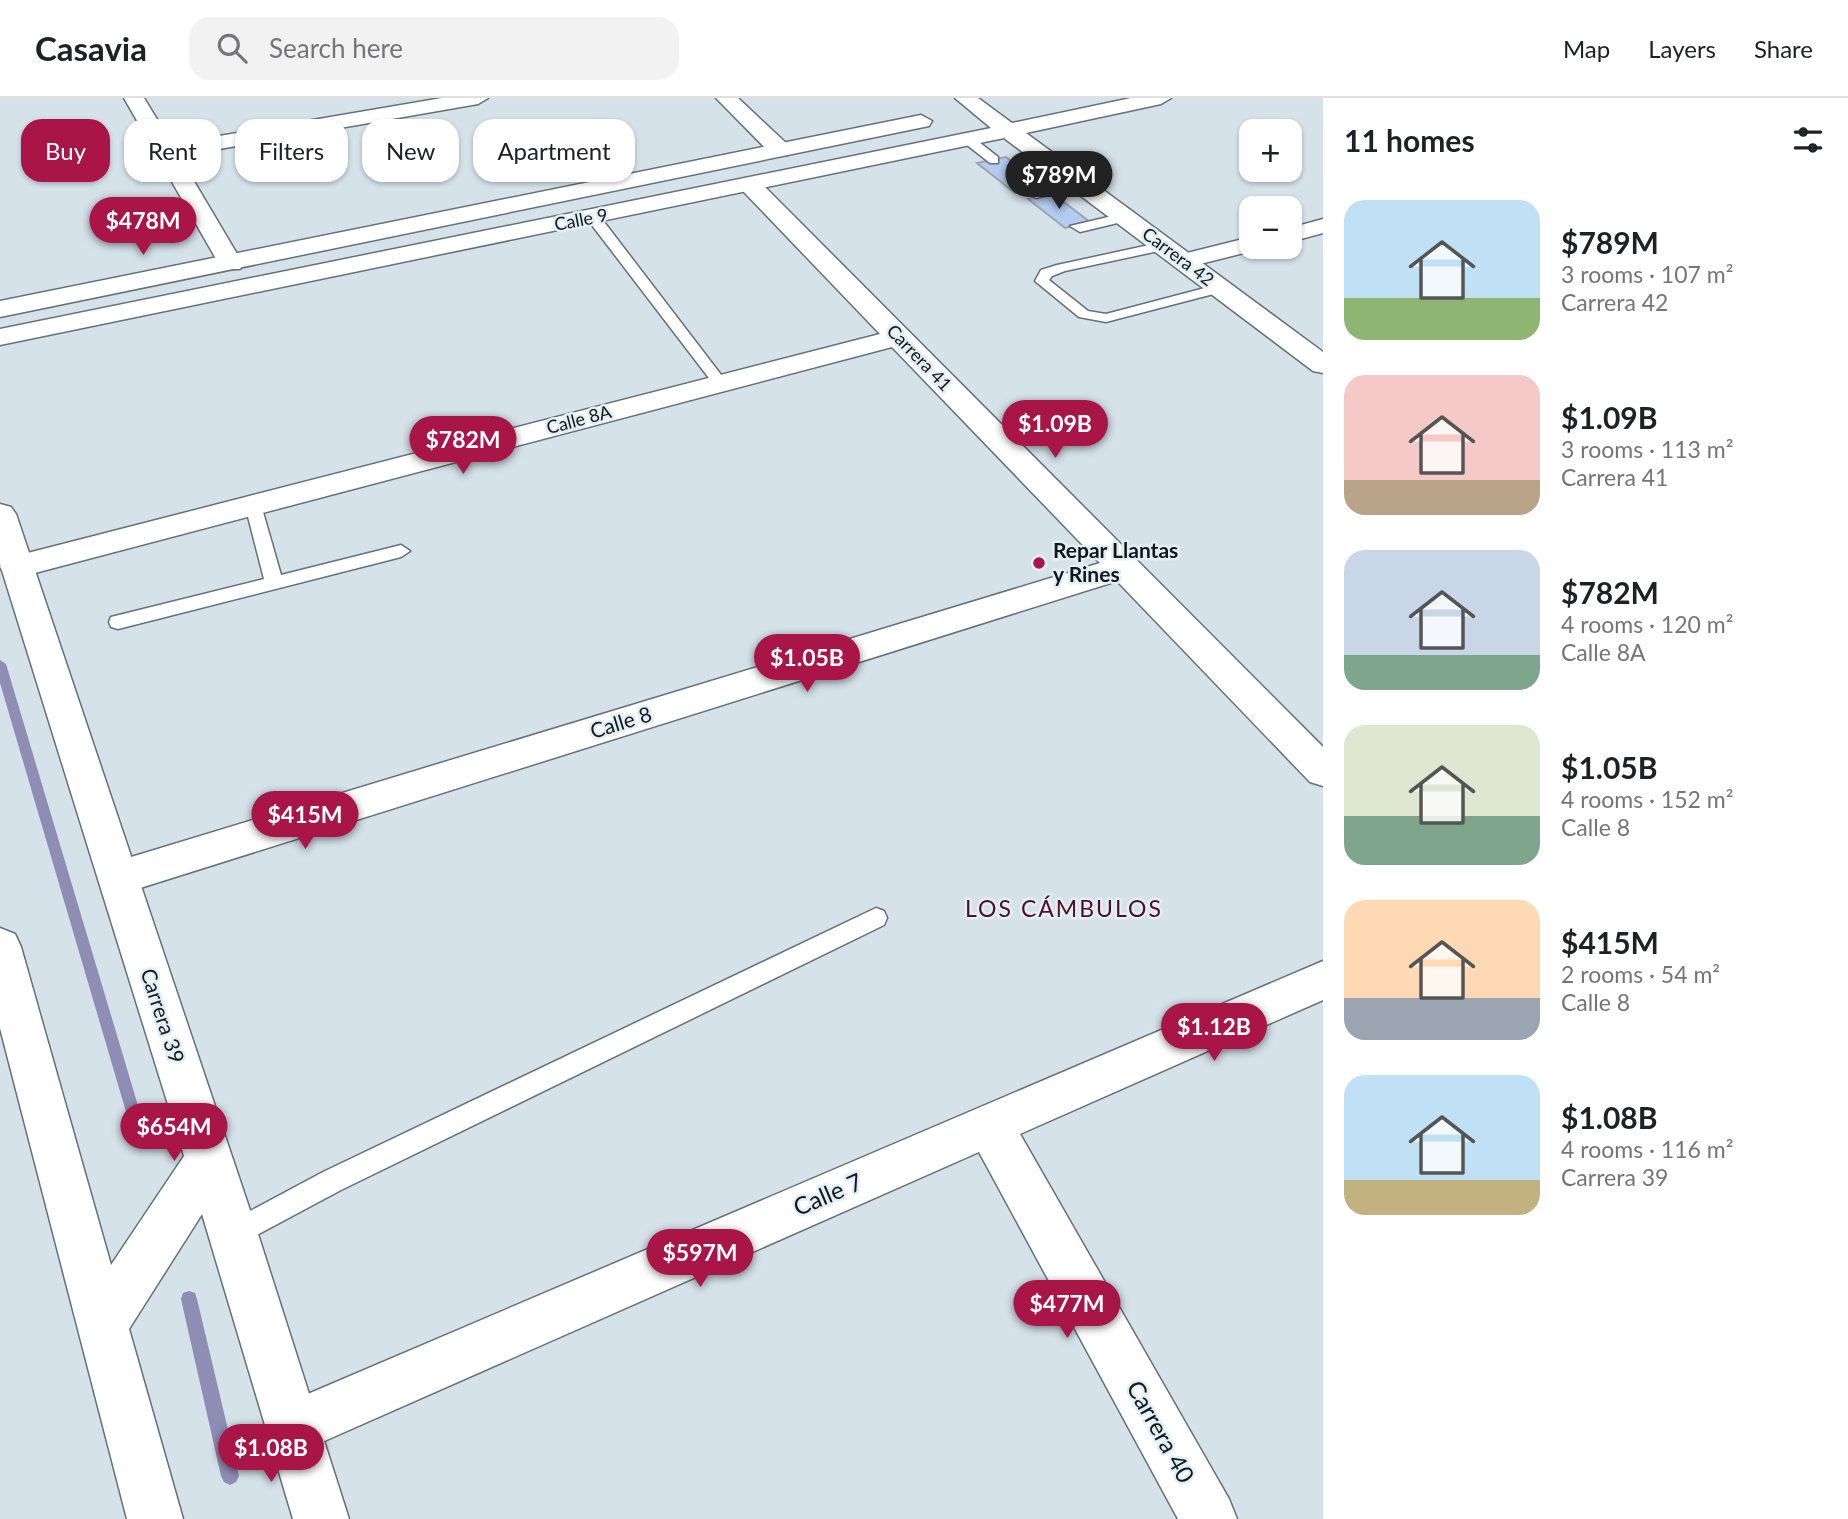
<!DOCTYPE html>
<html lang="en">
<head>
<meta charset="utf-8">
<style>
  body { margin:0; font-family:Lato,sans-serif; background:#f2f2f2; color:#202124; height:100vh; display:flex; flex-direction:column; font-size:26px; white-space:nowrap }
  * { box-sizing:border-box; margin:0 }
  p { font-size:23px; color:#757577 }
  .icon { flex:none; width:38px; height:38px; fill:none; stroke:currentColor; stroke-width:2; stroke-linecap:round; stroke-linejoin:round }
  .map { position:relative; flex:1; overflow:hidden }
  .sheet { display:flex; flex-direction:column; background:#fff; width:525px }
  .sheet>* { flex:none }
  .guide { position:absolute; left:21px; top:21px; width:665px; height:63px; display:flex; gap:14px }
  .tools { position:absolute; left:1239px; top:21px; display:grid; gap:14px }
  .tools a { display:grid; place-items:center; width:63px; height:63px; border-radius:14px; background:#fff; box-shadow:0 2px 5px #0004; font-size:35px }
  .price { position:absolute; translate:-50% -60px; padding:0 16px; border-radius:24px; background:#aa1548; color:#fff; font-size:23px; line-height:46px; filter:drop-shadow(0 2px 4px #0008) }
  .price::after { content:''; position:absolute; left:50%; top:42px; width:21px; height:16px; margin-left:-10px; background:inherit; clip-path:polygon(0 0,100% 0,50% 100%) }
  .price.active { background:#222; color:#fff }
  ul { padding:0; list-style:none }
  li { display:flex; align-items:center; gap:21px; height:175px; padding:0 21px }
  li span { display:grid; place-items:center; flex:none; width:196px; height:140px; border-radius:21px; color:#555 }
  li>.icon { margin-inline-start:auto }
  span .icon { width:84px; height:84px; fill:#fffc; stroke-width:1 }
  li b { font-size:30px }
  h2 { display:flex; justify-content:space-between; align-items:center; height:84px; padding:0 21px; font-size:30px }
  .tag { padding:0 24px; border-radius:21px; background:#fff; box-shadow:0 2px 5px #0004; font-size:24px; line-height:63px }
  .tag.active { background:#aa1548; color:#fff }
  header { display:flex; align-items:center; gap:42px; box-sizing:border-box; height:98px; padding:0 35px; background:#fff; border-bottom:2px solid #e0e0e0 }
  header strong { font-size:33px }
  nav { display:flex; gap:38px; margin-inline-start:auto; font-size:24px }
  .search { width:490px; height:63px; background:#f2f2f2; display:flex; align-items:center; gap:18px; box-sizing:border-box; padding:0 24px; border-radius:21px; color:#757577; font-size:26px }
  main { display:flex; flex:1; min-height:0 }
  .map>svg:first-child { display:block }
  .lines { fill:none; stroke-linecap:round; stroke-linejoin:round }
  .stream { fill:#8f8db4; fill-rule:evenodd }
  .building { fill:#b5ccf1; stroke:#9da4af; stroke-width:2 }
  .lane-casing { stroke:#657178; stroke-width:3 }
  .street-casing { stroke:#657178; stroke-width:3 }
  .secondary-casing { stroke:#657178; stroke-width:3 }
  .lane { fill:#fff; fill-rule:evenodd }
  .street { fill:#fff; fill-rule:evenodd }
  .secondary { fill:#fff; fill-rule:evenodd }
  .poi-dot { fill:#aa1548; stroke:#e2eff7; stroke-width:2.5 }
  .labels { text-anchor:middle; stroke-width:5; stroke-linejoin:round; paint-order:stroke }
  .far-street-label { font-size:18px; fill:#12171a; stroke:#e2eff7 }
  .poi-label { font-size:21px; font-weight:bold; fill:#12171a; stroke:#e2eff7; text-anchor:start }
  .street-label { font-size:21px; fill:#12171a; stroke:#e2eff7 }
  .neighbourhood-label { font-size:23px; letter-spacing:2px; fill:#530e22; stroke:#e2eff7 }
  .near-street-label { font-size:24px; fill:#12171a; stroke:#e2eff7 }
</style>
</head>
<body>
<header>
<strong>Casavia</strong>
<div class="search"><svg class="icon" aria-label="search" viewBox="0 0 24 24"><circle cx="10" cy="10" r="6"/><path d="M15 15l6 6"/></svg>Search here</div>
<nav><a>Map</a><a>Layers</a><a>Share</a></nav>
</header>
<main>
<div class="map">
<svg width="1323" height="1421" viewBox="0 0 1323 1421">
  <rect width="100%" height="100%" fill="#d5e2ea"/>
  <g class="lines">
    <path class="stream" d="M0,562l6,4 142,475 -2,5 -5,2 -5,-2 -2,-5 -134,-456z
      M189,1193l6,2 2,6 42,177 -3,6 -6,3 -6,-3 -3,-6 -40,-177 2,-6z"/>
  </g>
  <path class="building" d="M1006,59l38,29 -29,7 -38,-30z
    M1052,95l38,29 -25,6 -37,-29z"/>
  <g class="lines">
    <g class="lane-casing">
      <path id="lane" d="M962,37h8l28,22v6h-8l-28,-22z
        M1081,82l6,4 -2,3 -49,11 -6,-4z
        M1125,115l6,4 -1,3 -50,12 -10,-6z
        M588,116h10l127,166v6h-10l-127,-166z
        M1163,144l7,4 -2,3 -103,22 -13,5 -3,4 39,31 18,3 114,-30 5,1v6l-119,31 -27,-5 -44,-36 6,-11 16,-5z
        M253,401l8,6 20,70 120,-30 9,6 -9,6 -283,72 -7,-2 -2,-5 2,-5 153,-38 -19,-74z
        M876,810l8,3 3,7 -3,7 -543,265 -99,53 -9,4 -9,-4 -4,-9 4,-9 99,-53z"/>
    </g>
    <g class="street-casing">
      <path id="street" d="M124,0h20l28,46 270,-46h46l-10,6 -299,52 64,108 -3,5h-18l-3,-5z
        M716,0h22l50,47 3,5 -3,5h-16z
        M750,80l8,2 565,567v39l-13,-4 -193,-201 -999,314 -14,-5 -6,-12 6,-12 14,-5 982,-298 -208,-216 -876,231 -11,-3 -5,-8 5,-8 11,-3 864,-222 -138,-144 -3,-5z
        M1323,121v14l-33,9v-14z
        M1251,139v10h10l-1,2 -76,19 -9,-2 -3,-5 3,-5z
        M1323,863v39l-303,134 209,365 8,20h-59l-199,-367 -666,294 -19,8 -19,-8 -8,-19 8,-19z"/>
    </g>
    <g class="secondary-casing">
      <path id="secondary" d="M955,0h23l34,25 119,-25h40l-10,6 -135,29 297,219v21l-10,-2 -309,-233 -1004,207v-16l991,-201z
        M921,17l11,6 -3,5 -929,191v-16z
        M0,406l11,3 5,7 242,720 91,285h-56l-91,-305 -73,115 54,190h-56l-127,-491v-100l15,6 6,13 90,318 73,-109 -184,-592z"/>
    </g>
    <use href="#lane" class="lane"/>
    <use href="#street" class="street"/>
    <use href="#secondary" class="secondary"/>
  </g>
  <circle class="poi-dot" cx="1039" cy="465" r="7"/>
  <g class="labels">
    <g class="far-street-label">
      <text transform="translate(581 122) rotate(-11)" y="6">Calle 9</text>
      <text transform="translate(1178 159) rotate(37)" y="6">Carrera 42</text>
      <text transform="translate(919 260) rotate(46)" y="6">Carrera 41</text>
      <text transform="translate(579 322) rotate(-15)" y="6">Calle 8A</text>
    </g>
    <g class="poi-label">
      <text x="1053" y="460">Repar Llantas<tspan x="1053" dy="24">y Rines</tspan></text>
    </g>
    <g class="street-label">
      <text transform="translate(621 625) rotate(-17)" y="7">Calle 8</text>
      <text transform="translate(162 918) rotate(72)" y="7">Carrera 39</text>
    </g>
    <g class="neighbourhood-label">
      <text x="1064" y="819">LOS CÁMBULOS</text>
    </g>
    <g class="near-street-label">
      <text transform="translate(828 1097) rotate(-23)" y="8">Calle 7</text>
      <text transform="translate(1160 1334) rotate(61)" y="8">Carrera 40</text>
    </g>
  </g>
</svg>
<div class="tools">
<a>+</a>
<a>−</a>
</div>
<b class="price active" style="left:1059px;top:113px">$789M</b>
<b class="price" style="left:143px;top:159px">$478M</b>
<b class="price" style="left:1055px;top:362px">$1.09B</b>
<b class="price" style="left:463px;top:378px">$782M</b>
<b class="price" style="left:807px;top:596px">$1.05B</b>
<b class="price" style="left:305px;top:753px">$415M</b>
<b class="price" style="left:1214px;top:965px">$1.12B</b>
<b class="price" style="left:174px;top:1065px">$654M</b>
<b class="price" style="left:700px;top:1191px">$597M</b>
<b class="price" style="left:1067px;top:1242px">$477M</b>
<b class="price" style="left:271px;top:1386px">$1.08B</b>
<div class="guide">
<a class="tag active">Buy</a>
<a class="tag">Rent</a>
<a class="tag">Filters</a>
<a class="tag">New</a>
<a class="tag">Apartment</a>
</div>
</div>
<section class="sheet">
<h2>11 homes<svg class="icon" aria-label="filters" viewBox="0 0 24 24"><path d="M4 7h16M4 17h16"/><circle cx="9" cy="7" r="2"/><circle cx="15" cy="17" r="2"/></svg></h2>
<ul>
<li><span style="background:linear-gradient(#bfe0f5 70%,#8fb573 0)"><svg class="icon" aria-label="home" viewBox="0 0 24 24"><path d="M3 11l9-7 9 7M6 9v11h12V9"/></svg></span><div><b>$789M</b><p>3 rooms · 107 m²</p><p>Carrera 42</p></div></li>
<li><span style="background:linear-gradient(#f6c9c9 75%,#b9a48a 0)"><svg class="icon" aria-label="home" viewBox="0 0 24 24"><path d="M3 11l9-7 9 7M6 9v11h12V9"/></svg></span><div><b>$1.09B</b><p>3 rooms · 113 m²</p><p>Carrera 41</p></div></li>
<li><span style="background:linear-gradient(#c9d6e8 75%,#7fa58c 0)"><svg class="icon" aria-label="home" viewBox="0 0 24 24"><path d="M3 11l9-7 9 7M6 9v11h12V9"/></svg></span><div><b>$782M</b><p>4 rooms · 120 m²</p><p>Calle 8A</p></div></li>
<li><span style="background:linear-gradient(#dfe7d0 65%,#7fa58c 0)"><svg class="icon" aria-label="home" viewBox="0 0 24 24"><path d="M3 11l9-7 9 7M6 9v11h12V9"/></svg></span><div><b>$1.05B</b><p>4 rooms · 152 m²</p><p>Calle 8</p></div></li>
<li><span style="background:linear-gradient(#ffd9b3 70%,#9aa5b1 0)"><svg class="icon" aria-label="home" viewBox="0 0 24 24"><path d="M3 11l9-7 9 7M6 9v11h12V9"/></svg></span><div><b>$415M</b><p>2 rooms · 54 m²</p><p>Calle 8</p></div></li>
<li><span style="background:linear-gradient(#bfe0f5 75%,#c2b280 0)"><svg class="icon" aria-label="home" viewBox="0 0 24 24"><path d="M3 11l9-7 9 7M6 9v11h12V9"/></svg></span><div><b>$1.08B</b><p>4 rooms · 116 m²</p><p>Carrera 39</p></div></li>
</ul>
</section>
</main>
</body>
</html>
